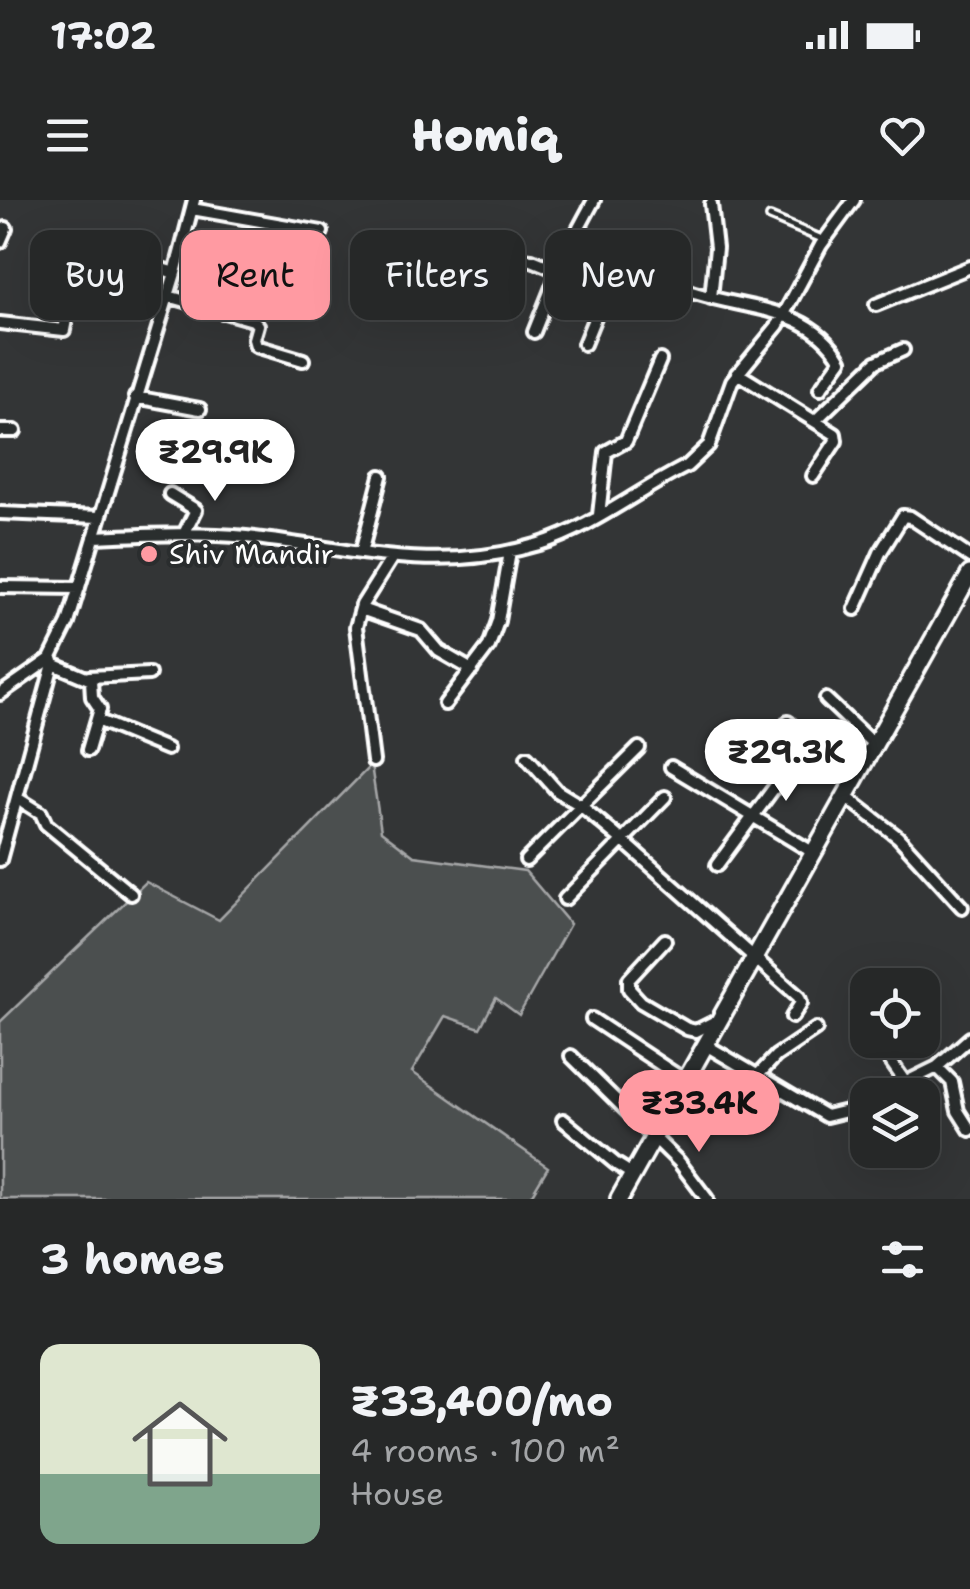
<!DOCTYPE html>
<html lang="en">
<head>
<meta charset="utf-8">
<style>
  body { margin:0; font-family:"Shantell Sans",sans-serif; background:#323434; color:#f1f3f6; height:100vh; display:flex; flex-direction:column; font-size:38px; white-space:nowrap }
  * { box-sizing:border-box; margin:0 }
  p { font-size:32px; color:#a4a6a8 }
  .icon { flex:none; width:55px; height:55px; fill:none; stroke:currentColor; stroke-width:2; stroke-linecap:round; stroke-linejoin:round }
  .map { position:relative; height:999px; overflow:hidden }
  .panel { display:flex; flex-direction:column; background:#262828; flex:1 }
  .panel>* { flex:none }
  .hud { position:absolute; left:30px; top:30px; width:910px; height:90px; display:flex; gap:20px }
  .controls { position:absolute; left:850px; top:768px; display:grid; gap:20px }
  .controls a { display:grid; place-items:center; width:90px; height:90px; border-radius:20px; background:#262828; box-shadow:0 10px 40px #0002,0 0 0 2px #424445; font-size:50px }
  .price { position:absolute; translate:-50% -85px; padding:0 22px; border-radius:35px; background:#fff; color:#222; font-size:32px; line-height:65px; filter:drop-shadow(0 2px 5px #0008) }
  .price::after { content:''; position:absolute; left:50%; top:60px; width:30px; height:22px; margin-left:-15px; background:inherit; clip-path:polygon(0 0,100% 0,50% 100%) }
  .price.current { background:#ff9aa2; color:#111 }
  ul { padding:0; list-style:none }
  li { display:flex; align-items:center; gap:30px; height:250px; padding:0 40px }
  li span { display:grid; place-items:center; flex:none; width:280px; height:200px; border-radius:20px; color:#555 }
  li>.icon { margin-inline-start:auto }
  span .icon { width:120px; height:120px; fill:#fffc; stroke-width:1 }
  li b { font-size:42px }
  h2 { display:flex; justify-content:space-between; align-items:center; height:120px; padding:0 40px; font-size:42px }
  .chip { padding:0 35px; border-radius:20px; background:#262828; box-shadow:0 10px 40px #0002,0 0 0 2px #424445; font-size:35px; line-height:90px }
  .chip.current { background:#ff9aa2; color:#111 }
  .status { display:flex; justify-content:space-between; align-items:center; height:70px; padding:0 50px; background:#262828; direction:ltr }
  .status svg { height:28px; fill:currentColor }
  header { display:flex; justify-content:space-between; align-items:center; height:130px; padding:0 40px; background:#262828; font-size:45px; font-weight:800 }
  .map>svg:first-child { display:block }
  .green { fill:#4c4f50; stroke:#a6a7a8; stroke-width:2.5 }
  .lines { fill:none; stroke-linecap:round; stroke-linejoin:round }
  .lane-casing { stroke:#fff; stroke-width:12 }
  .street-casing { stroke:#fff; stroke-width:18 }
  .secondary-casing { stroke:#fff; stroke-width:22 }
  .lane { stroke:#2a2d2e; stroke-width:5 }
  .street { stroke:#2a2d2e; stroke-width:10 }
  .secondary { stroke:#2a2d2e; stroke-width:15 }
  .poi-dot { fill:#ff9aa2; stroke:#2a2d2e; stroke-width:4 }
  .labels { text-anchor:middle; stroke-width:8; stroke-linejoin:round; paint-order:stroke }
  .poi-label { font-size:28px; fill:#fff; stroke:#2a2d2e; text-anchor:start }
</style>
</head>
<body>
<div class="status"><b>17:02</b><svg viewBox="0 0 49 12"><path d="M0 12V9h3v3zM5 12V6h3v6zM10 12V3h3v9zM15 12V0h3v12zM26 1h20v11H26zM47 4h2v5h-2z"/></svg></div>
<header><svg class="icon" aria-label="menu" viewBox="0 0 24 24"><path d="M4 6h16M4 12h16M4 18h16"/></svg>Homiq<svg class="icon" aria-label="heart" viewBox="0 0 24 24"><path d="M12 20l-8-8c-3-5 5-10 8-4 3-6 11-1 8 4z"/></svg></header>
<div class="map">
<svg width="970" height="999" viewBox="0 0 970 999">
  <rect width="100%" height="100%" fill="#333536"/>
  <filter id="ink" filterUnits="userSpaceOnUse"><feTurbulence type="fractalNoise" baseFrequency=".01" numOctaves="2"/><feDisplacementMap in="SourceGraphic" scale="20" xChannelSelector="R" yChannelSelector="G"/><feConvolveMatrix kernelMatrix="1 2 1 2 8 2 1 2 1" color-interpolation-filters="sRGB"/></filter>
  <g filter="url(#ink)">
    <path class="green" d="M371,565l10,66 33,25 111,15 45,53 -51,91 -23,-17 -16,30 -35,-12 -33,56 136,95 -19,32h-529v-177l146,-140 73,38z"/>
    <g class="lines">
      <g class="lane-casing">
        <path id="lane" d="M770,17l52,22"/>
      </g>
      <g class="street-casing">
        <path id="street" d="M711,4l5,44 -5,50
          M192,9l130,23
          M0,42l6,-14
          M168,96l85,24 5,5 -4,14 2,7 47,14
          M491,97l20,-31 9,-7 12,1 27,11
          M876,105l94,-38
          M222,112l12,-57
          M0,123l64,7 14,-73 5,-6 42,7 50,15 19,-73
          M534,132l32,-80 28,-52
          M584,144l17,-42 1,-5 -7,-12 7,-18 8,-3c30,8 58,22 88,30 52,16 112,13 143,66l-21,29
          M737,173l98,61 1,7 -23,35
          M135,197l65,12
          M816,220l60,-58 27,-12
          M0,231h15
          M170,294l26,16 -12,24
          M0,313l99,4
          M599,315l7,-63 20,-11 34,-81
          M94,337c51,-2 102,-5 152,0 105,11 187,39 293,7 53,-16 99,-54 148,-78l22,-21 23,-64 46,-56 43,-80 33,-45
          M361,353l20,-77
          M0,387l79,1
          M361,409l60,21 18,21 33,19
          M855,409l25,-56 23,-37 7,1 60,40
          M53,461v3l38,16 1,17 8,12 -12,41
          M89,477l60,-3
          M0,494l50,-35 18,-36 107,-350
          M826,499l47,45
          M445,504l44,-58 9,-25 12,-69
          M97,520l70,29
          M788,522l28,27 39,29
          M527,557l30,34 23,14 43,36 176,156 2,6 -9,14
          M373,561l-17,-134 6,-22 29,-46
          M671,567l143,86
          M845,596l53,41 64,70
          M17,598l24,15 5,11 85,70
          M0,660l53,-196
          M526,660l113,-112
          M717,665l71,-96
          M565,699l100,-102
          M665,740l-36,39v10l12,13 46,27 9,2 20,-10
          M592,819l92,61
          M876,840l29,42
          M704,844l122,72 25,-6 17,-8
          M571,856l108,106 28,37
          M937,867l15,15 6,29 12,19
          M758,875l18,-19 40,-27
          M880,895l57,-28 33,-29
          M563,920l53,44 16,10"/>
      </g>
      <g class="secondary-casing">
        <path id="secondary" d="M619,999l351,-625"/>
      </g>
      <use href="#lane" class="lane"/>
      <use href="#street" class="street"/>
      <use href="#secondary" class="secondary"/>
    </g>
  </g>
  <circle class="poi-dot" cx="149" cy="354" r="10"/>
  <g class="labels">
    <g class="poi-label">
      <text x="169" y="364">Shiv Mandir</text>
    </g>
  </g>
</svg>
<div class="controls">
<a><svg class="icon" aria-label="locate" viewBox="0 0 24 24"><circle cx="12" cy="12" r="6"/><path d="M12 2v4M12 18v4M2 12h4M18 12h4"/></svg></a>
<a><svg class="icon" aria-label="layers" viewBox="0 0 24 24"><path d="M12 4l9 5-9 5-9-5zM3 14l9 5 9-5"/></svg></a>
</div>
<b class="price" style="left:215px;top:304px">₹29.9K</b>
<b class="price" style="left:786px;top:604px">₹29.3K</b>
<b class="price current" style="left:699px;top:955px">₹33.4K</b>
<div class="hud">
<a class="chip">Buy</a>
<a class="chip current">Rent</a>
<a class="chip">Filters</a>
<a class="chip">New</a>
</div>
</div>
<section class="panel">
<h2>3 homes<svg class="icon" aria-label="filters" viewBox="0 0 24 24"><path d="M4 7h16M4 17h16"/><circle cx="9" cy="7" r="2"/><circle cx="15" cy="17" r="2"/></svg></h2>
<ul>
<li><span style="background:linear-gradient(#dfe7d0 65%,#7fa58c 0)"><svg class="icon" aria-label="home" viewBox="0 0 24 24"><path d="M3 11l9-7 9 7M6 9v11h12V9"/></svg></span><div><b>₹33,400/mo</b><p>4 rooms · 100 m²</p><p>House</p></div></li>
</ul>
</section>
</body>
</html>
